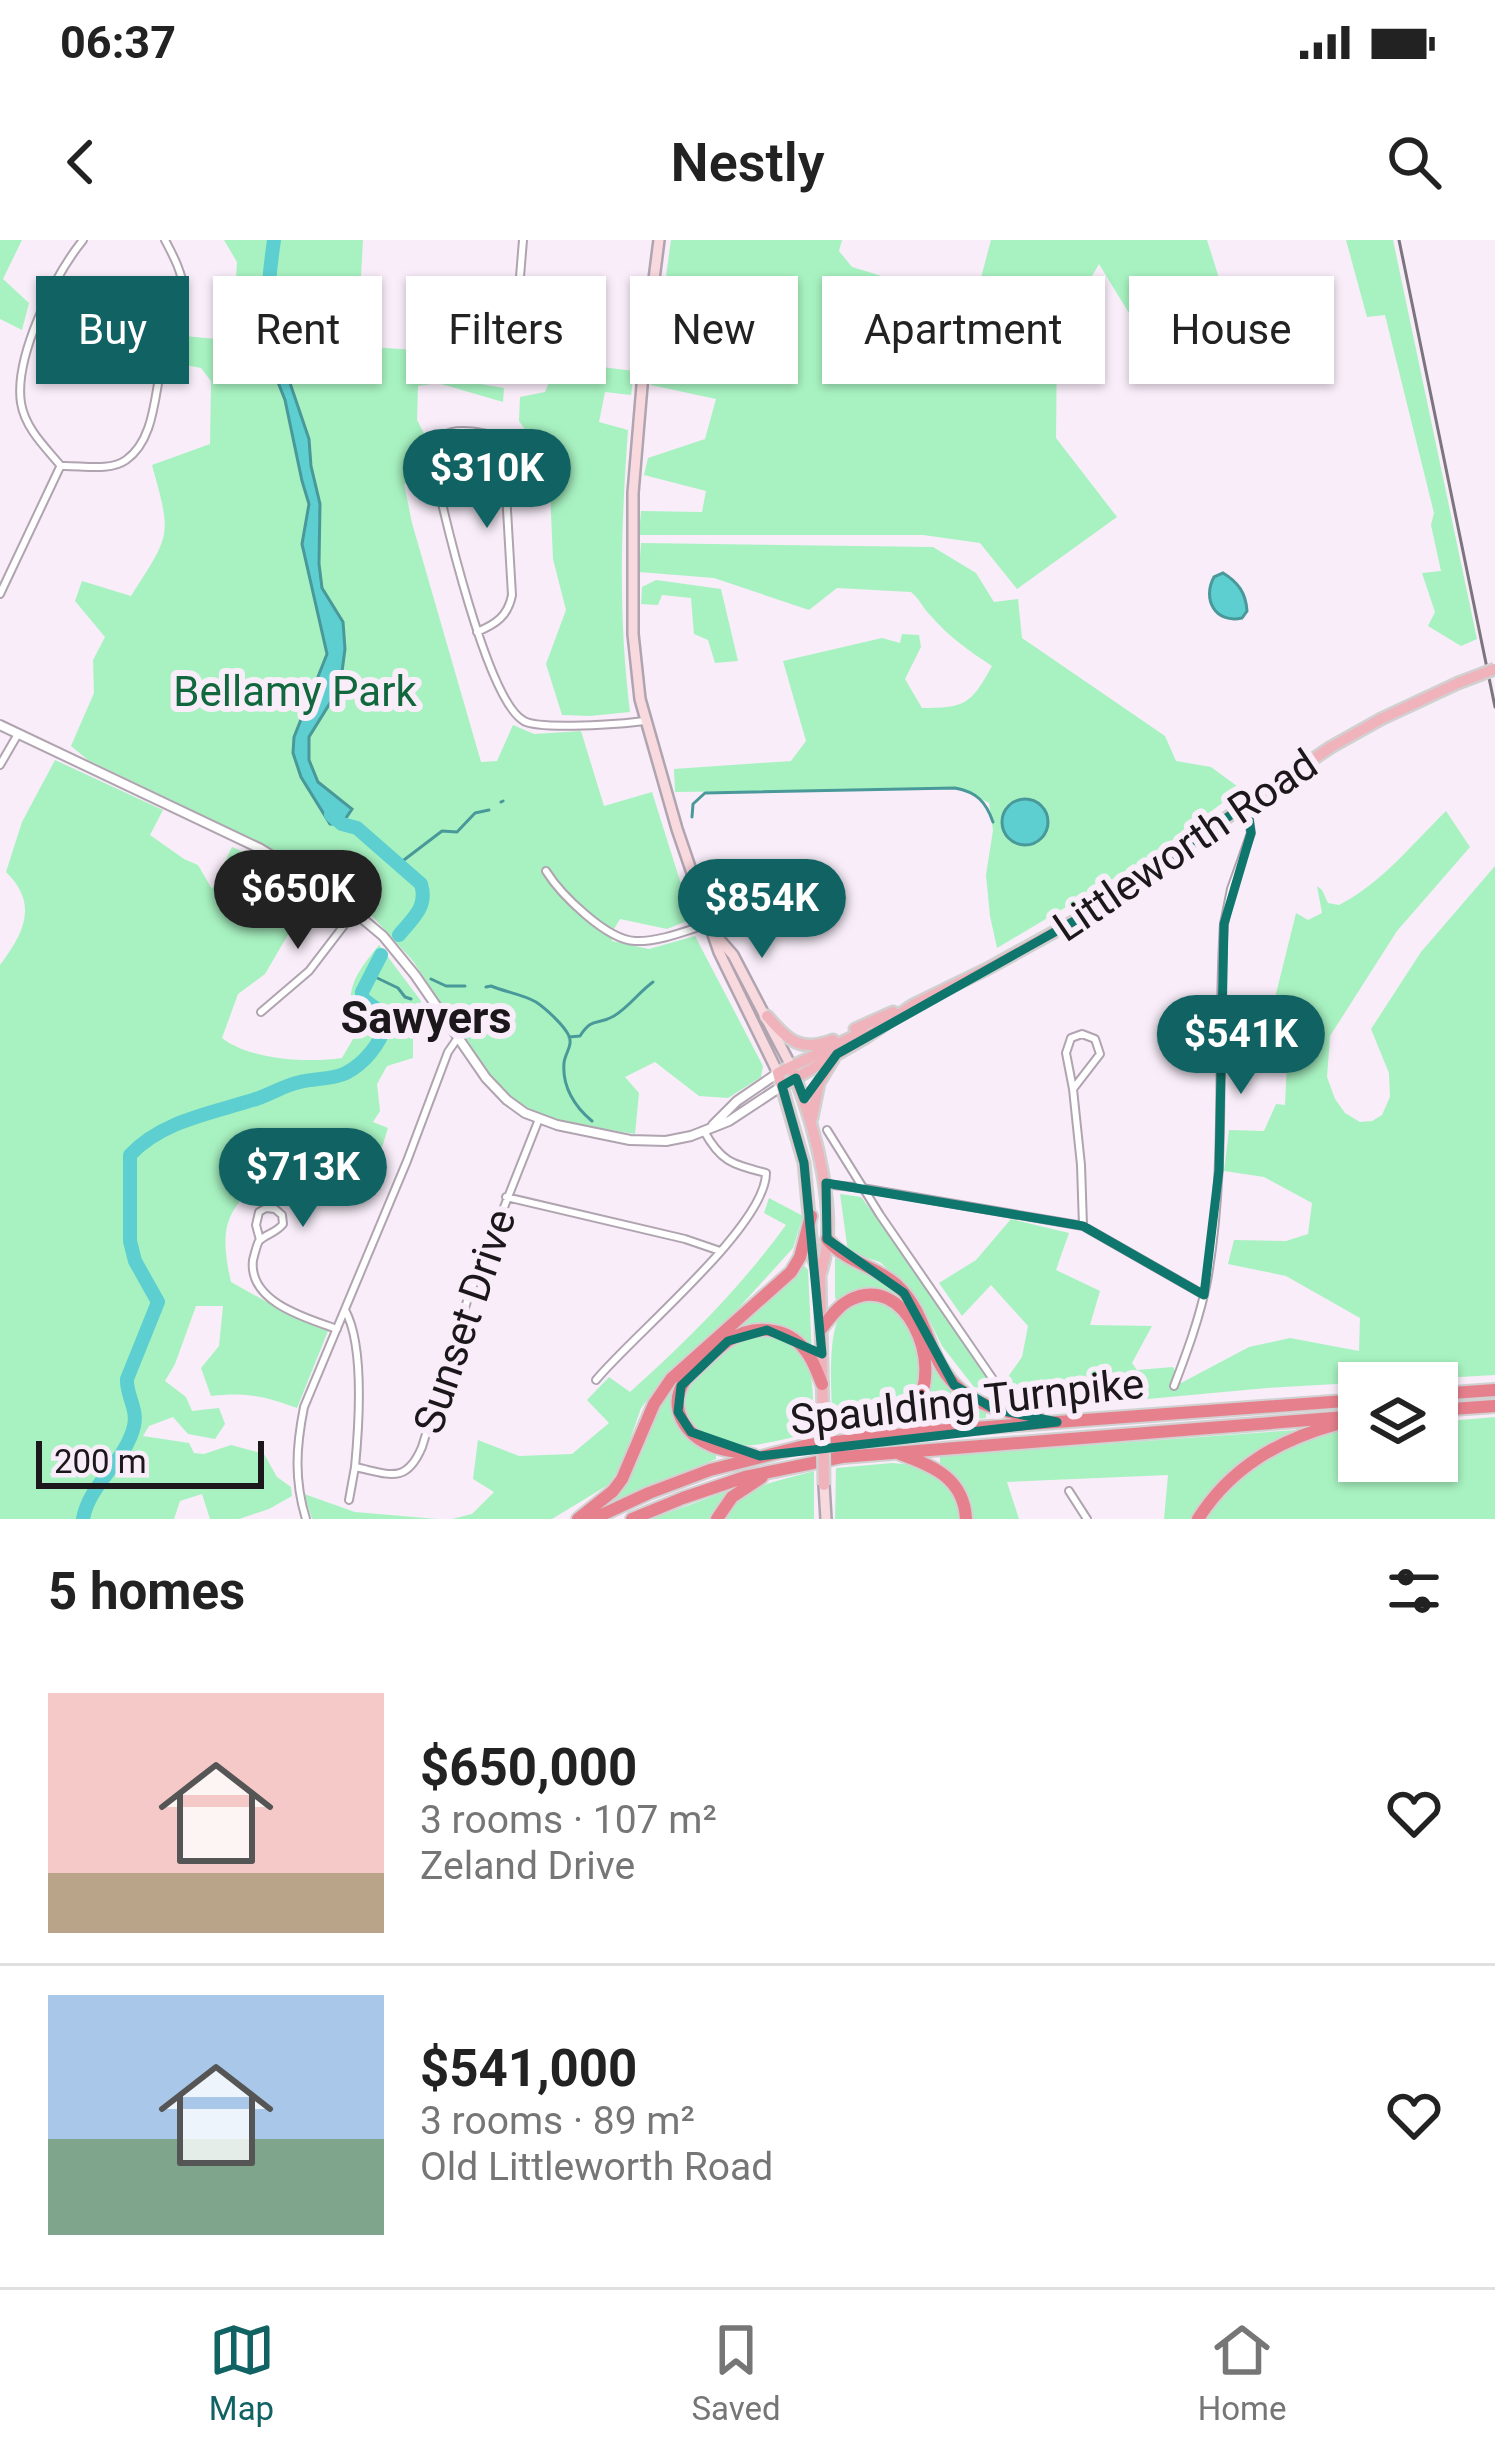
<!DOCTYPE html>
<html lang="en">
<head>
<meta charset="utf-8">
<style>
  body { margin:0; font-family:Roboto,sans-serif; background:#f2f2f2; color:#222; height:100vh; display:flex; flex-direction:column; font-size:45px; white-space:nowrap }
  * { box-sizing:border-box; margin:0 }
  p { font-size:39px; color:#767676 }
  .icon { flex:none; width:66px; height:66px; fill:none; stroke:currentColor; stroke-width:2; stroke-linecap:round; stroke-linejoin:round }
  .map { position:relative; height:1279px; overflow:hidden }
  .panel { display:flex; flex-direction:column; background:#fff; flex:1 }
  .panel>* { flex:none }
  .hud { position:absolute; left:36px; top:36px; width:1425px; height:108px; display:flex; gap:24px }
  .buttons { position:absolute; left:1338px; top:1122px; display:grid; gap:24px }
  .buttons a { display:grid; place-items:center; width:120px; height:120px; border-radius:0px; background:#fff; box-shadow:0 3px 9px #0004; font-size:60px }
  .scale { position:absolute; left:36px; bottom:30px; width:228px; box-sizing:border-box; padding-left:12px; border:6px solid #1b171b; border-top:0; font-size:33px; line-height:42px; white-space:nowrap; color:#1b171b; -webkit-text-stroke:9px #f8edf9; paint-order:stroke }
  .price { position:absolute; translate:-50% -102px; padding:0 27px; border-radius:42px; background:#116263; color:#fff; font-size:39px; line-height:78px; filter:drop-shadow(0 3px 6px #0008) }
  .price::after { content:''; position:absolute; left:50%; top:72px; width:36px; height:27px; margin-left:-18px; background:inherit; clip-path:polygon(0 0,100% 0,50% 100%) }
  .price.active { background:#222; color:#fff }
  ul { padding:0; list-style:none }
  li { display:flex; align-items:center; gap:36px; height:300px; padding:0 48px }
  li+li { border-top:3px solid #e0e0e0 }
  li span { display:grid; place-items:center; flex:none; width:336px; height:240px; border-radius:0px; color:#555 }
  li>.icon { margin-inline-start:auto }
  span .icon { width:144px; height:144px; fill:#fffc; stroke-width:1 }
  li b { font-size:51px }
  h2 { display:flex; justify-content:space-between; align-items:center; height:144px; padding:0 48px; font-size:51px }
  .chip { padding:0 42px; border-radius:0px; background:#fff; box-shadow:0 3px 9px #0004; font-size:42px; line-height:108px }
  .chip.active { background:#116263; color:#fff }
  .status { display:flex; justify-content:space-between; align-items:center; height:84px; padding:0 60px; background:#fff; direction:ltr }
  .status svg { height:33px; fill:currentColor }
  header { display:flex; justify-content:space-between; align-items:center; height:156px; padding:0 48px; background:#fff; font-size:54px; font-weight:600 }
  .tabs { display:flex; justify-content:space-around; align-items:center; height:168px; border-top:3px solid #e0e0e0; background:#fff; font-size:33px; color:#767676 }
  .tabs a { display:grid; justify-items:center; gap:6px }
  .tabs .active { color:#116263 }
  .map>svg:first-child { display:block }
  .green { fill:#a8f2c1 }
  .water { fill:#5dcfd0; stroke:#49989a; stroke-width:3 }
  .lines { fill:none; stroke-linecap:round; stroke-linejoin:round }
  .stream { stroke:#49989a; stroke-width:3 }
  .river { stroke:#5dcfd0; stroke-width:14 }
  .minor-casing { stroke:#afa4b0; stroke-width:10 }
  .tertiary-casing { stroke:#afa4b0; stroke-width:12 }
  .secondary-casing { stroke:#afa4b0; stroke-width:14 }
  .primary-casing { stroke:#d1d1d1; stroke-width:15 }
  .motorway-casing { stroke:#d1d1d1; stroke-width:16 }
  .minor { stroke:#fff; stroke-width:6 }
  .tertiary { stroke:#fff; stroke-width:8 }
  .secondary { stroke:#f8d9dd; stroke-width:9 }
  .primary { stroke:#f0b3bb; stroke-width:10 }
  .motorway { stroke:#e6808d; stroke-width:12 }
  .rail { stroke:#7c757d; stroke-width:3 }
  .primary-bridge-casing { stroke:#d1d1d1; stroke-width:15; stroke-linecap:butt }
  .primary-bridge { stroke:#f0b3bb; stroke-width:10 }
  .marked { fill:none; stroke:#0f766e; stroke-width:9; stroke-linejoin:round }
  .labels { text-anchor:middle; stroke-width:12; stroke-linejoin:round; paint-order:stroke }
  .park-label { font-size:42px; fill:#10683c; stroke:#f8edf9 }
  .street-label { font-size:42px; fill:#1b171b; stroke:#f8edf9 }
  .neighbourhood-label { font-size:45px; font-weight:bold; fill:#1b171b; stroke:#f8edf9 }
</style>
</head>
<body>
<div class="status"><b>06:37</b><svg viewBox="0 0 49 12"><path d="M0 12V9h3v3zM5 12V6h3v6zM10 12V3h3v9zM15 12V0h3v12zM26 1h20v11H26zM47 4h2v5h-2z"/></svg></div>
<header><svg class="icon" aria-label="back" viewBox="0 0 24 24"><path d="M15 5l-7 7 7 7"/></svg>Nestly<svg class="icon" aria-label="search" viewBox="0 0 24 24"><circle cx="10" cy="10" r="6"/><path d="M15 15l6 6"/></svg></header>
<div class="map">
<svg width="1495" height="1279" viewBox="0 0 1495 1279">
  <rect width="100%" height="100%" fill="#f8edf9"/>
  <path class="green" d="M0,0h22l-19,39 26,24 -7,27 -22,-11z
    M224,0h139l-6,106 72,5 10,20 23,10 42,7 -1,14 -65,-19 -20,3 -1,34 11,21 -4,31 -20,12 8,39 69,239 16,-1 16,-36 21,9 47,-3 23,75 48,-14 40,127 -25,10 -47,-10 -6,10 -3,-2 1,14 37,8 46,-13 68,130 -2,11 -33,21 -29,-2 -44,-34 -30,15 14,16 -4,41 -67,-11 -31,-10 -27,-16 -23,-25 -74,-111 -39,-43 -56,-47 -230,-111 -17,-14 23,-53 -1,-33 12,-23 -30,-36 7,-20 49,15c40,-63 41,-59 21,-131l58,-21 1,-63 -10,-13 -26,-5 10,-27 41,4 8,-27 3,-51z
    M671,0h171l-3,11 13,16 122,37 17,-64h216l12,38 -84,45 -36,-59 -42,73 -1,101 61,79 -100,72 -37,-46 -57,-8h-284l2,-24 61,1 4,-21 -62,-16 4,-17 57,-19 11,-40 -65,-14z
    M1346,0h47l84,399 -16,7 -33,-20 7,-14 -13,-39 19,-2 -10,-46 3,-12 -49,-198 -18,2z
    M562,112l32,2v12l40,5 -3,24 -26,-3 -6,30 29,8c-7,98 -10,184 2,282l-40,4 -28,-1 -16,-51 20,-54 -13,-51 -4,-90 -10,-31 -13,-7 -7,-10 1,-24 25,-5z
    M641,303l292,4 43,26 18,29 24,-3 4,39 143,98 11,25 35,6 30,22 -91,68 -153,91 -7,-32 -4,-41 7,-45 -4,-27 -28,-14 -286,3 -1,-23 117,-8 15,-20 -23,-80 99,-23 18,5 2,-9 17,1 2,12 -16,32 17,29c44,0 49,-4 70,-42 -23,-15 -44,-30 -62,-51 -8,-8 -10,-16 -19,-23l-74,-4 -28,22 -95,-32 -75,-6z
    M656,340l65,9 17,72 -23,2 -7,-23 -14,-6 -3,-36 -29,-3 -4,10 -17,-1 1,-17z
    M55,520l108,50 -13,25 34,24 14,6 14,24 20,-42 33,14 -2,38 33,22 -31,53 -27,20 -16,44c28,22 86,25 120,20l15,-26c-14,-41 -4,-55 22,-87l42,56 -8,25v32l-26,8 -10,18 3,27 -7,11 15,6 -9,29 -16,-1 -26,34 -32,-17 -32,-6c-44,42 -56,53 -42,115l63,35 34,14 -31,77c-32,-12 -52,-16 -86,-12l-10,-28 18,-22 4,-40h-27l-21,58 -10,17 21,16 6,14 27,-3 6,16 -10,15 -27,-5 -15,-17 -24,9 -6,10 46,7 5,10 10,1 27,-9 33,9 13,23 14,10 1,9 -23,13 -30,10h-29l-8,-25 -22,7 -6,18h-174v-554c24,-32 39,-61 6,-93l16,-50z
    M1446,571l24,36 -73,84 -67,105 -3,41 8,22 10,14 15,9 12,-1 10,-6 8,-18 -1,-24 -18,-44 50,-77 74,-86v509l-228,13 -130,12 -56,-13 -79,5 -28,-5 -32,-41 -14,-29 -25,-34 -23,-21 -32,-10 -8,-58 21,3 36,47 93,139 10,5 22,-31 6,-31 -37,-41 -29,31 -23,-33 37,-23 35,-41 58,14 -13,37 44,21 -10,34 62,1 -20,37 5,7 36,-3 8,16 68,-36 41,-9 69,13 1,-33 -74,-42 -58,-12 6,-24 52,1 22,-7 4,-31 -48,-26 -40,-6 5,-41 35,1 12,-27 9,1 2,-44 14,-7 5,-18 -37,-14 27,-109 12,7 14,-7 -5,-27 5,4 6,13 11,2c42,-21 73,-61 107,-94z
    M769,958l34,18 -10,32 -58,64 -68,62 -26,34 -20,58 -13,19 -56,34h-100l20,-5 22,-22 -21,-13 5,-39 41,16 53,-2 37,-31 -22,-23 22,-23 21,15c57,-51 111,-105 156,-167l-22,-12z
    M835,1018l33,12 36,26 29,60 53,55v7l-83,7 -1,-4c10,-8 21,-15 25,-28 10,-23 -10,-94 -39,-99 -14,-2 -34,5 -48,8l-5,-4z
    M802,1023l6,7 4,85 -11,-12 -49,-14 -66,47 -11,38 41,38v7l-105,43 -2,-2c34,-26 39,-77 61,-112z
    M876,1058l27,16 20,51 -3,29 -27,25 -58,11v-12h-3c0,-25 -7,-99 16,-112 7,-4 20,-5 28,-8z
    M756,1096c64,-1 57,49 57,97 -34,6 -83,25 -113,1 -7,-6 -12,-16 -17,-23l4,-24 43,-40z
    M1495,1177v102h-291c40,-54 87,-85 155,-91v33h78v-39z
    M1295,1190l1,3 -13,5 -89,81h-30l4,-44 -161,7 12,37h-47c-1,-23 -14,-42 -32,-56v-7z
    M892,1223l25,2 35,22 11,32h-128l1,-51z
    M814,1231v48h-93c23,-35 55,-37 93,-48z
    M730,1250l1,3 -17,26h-63z
    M304,1254l51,18 82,7h-125z"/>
  <path class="water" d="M271,109l18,31 20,59 2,27 9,38 -1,60 3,24 21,34 2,27 -5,38 -31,50v23l9,22 34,27 -10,15h-12l-29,-47 -8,-24 1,-16 33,-83 -25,-110 7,-40 -7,-23 -17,-81 -11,-28z
    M1223,333c15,9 23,20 24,38l-5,7c-27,6 -40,-19 -28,-41z
    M1002 582a23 23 0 1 1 46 0a23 23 0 1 1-46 0Z"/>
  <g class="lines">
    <path class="stream" d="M501,562l2,-1
      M692,577l1,-13 12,-11 250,-5c22,4 31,14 38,34
      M400,623l42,-32 15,1 18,-19 14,-3
      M371,735l27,13 7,9 6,2
      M431,739l15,7h19
      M486,747l5,-1c14,6 31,8 45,16 9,6 28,23 33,34 4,10 -4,17 -5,27 -2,24 11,44 28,58
      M569,797l11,-1c13,-20 17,-10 34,-20 15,-9 25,-24 39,-34"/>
    <path class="river" d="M274,0c-6,42 -11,85 3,126
      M331,575l11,9 15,4 64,56c7,23 -8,34 -22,51
      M83,1279c6,-35 43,-58 51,-93 4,-17 -8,-31 -7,-47l31,-77 -23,-41 -5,-20v-86c33,-35 83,-42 126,-56 15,-5 29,-14 44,-17 14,-4 32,-2 46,-9 19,-10 34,-29 40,-49l-8,-14 -16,-12v-6l19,-37"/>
    <g class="minor-casing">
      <path id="minor" d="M523,0l-8,98 42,4
        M61,226c19,-1 48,6 65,-6 31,-22 28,-72 38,-105 6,-21 20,-39 20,-62 -1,-19 -10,-36 -19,-53
        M61,226c-16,-19 -36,-38 -40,-63 -7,-46 33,-127 62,-163
        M0,354l60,-127
        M477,392c19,-8 31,-16 35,-37l-7,-119 2,-38c-33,-6 -77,-22 -73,30 10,46 53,233 90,253 16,9 99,3 120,0
        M0,525l18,-31
        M546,631c15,24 61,69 89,70 25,1 53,-11 76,-18
        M261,772l48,-41 46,-60
        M1082,794l13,5 5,15 -27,35 -7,-36 5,-15z
        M1073,849l8,76 2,61
        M827,890l53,85 117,170
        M824,944l38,4 221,38 121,69
        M506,957l179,42 35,12
        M260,1000l-4,-15 3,-13 7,-4 9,1 7,6 1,9c-7,9 -17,10 -24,17 -2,3 -5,15 -6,19 -5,42 53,58 84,69
        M345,1070c20,36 14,115 10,157 34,7 51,18 67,-20l46,-149 71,-179
        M596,1140c37,-45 170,-154 170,-207 -34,-9 -45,-11 -62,-42
        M1174,1146c13,-34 26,-69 33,-105 21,-118 9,-238 17,-357l7,-35 20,-56 -4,-27
        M1069,1251l18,28
        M349,1260l6,-33
        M306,1279c-12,-39 -10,-72 -2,-112l103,-246 41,-109 9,-13"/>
    </g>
    <g class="tertiary-casing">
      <path id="tertiary" d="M0,485l259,123 68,41 56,47 32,39 71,103 21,22 18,13 32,12 73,15 36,1 25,-5 38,-15 53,-35
        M713,885l24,-24 41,-28"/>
    </g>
    <g class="secondary-casing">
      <path id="secondary" d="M659,0l-14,110 -12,143v141l7,65 37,130 42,123 59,121
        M719,699l14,16 58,111
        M824,1245l2,34"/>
    </g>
    <g class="primary-casing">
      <path id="primary" d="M767,776c21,24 33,37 66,24
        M855,789l38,-17
        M794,834c21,54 47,145 26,201
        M782,846l83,-48 48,-33 74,-36 89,-49 255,-173 50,-28 77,-36
        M812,878l7,-35 15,-25
        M823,1179l-3,-144 -7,-17 -9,-95 -26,-90 85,-41"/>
    </g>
    <g class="motorway-casing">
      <path id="motorway" d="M827,999c22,26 46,25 70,46 20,19 26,41 36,65 21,51 56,59 105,68
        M822,1088c8,-10 15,-21 26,-27 58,-32 97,66 67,104 -12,15 -32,21 -49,28
        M1437,1154l58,-4
        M1437,1170l58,-4
        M900,1214c34,12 64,25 66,65
        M753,1215c-13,-3 -27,-4 -38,-8 -30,-11 -49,-40 -29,-68 14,-13 27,-27 42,-38 24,-17 59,-15 77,9 8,9 12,22 17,34
        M578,1279l35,-28 9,-12 32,-75 17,-25 120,-107 9,-15 11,-41
        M593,1279l56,-26 61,-23 98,-25 125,-14 426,-31
        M632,1279l51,-21 62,-21 97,-20 517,-41
        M717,1279l15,-22 30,-20
        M1198,1279c33,-52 81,-79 139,-95"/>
    </g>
    <use href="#minor" class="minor"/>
    <use href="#tertiary" class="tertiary"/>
    <use href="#secondary" class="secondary"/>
    <use href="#primary" class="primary"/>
    <use href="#motorway" class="motorway"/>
    <path class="rail" d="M1399,0l96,467"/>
    <g class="primary-bridge-casing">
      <path id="primary-bridge" d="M1458,443l37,-14
        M823,1179l1,66"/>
    </g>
    <use href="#primary-bridge" class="primary-bridge"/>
  </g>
  <path class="marked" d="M1247,564l4,29 -27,91 -5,246 -15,125 -121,-69 -257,-43 1,56 77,54 50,92 40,24 63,13 -297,34 -69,-24 -13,-20 3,-26 47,-45 39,-11 55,24 -18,-191 -22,-77 14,-8 8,21 33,-45 239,-134z"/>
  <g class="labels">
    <g class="park-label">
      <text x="295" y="466">Bellamy Park</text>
    </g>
    <g class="street-label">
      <text transform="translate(1185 605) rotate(-34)" y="15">Littleworth Road</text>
      <text transform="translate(464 1081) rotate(-71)" y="15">Sunset Drive</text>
      <text transform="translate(967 1161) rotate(-6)" y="15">Spaulding Turnpike</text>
    </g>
    <g class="neighbourhood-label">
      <text x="426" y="793">Sawyers</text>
    </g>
  </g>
</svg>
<div class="buttons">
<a><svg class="icon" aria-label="layers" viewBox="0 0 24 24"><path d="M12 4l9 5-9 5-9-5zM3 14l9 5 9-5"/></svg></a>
</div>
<div class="scale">200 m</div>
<b class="price" style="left:487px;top:291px">$310K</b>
<b class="price active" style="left:298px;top:712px">$650K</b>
<b class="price" style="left:762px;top:721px">$854K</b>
<b class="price" style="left:1241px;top:857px">$541K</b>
<b class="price" style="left:303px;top:990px">$713K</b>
<div class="hud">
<a class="chip active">Buy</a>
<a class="chip">Rent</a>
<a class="chip">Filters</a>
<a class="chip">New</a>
<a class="chip">Apartment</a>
<a class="chip">House</a>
</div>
</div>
<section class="panel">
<h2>5 homes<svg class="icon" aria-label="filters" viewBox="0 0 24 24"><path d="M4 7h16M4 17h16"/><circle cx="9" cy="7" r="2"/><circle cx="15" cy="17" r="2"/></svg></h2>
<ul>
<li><span style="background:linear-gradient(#f6c9c9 75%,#b9a48a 0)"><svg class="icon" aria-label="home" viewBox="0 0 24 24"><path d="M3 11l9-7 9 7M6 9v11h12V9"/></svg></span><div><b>$650,000</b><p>3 rooms · 107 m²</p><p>Zeland Drive</p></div><svg class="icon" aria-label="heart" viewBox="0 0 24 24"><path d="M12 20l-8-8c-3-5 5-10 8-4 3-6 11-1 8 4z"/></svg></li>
<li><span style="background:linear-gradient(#a9c7e8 60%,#7fa58c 0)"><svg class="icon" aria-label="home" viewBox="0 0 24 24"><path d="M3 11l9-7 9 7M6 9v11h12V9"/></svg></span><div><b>$541,000</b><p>3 rooms · 89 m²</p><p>Old Littleworth Road</p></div><svg class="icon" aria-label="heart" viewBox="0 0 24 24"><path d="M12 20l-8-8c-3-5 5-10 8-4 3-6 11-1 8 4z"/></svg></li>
</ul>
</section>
<nav class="tabs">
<a class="active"><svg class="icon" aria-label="map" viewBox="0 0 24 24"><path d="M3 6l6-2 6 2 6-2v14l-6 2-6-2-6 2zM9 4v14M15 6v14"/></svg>Map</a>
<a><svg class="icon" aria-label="saved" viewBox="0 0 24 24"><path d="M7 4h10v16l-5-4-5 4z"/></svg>Saved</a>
<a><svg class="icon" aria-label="home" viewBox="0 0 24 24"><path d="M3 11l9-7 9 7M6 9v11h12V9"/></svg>Home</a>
</nav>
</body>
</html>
